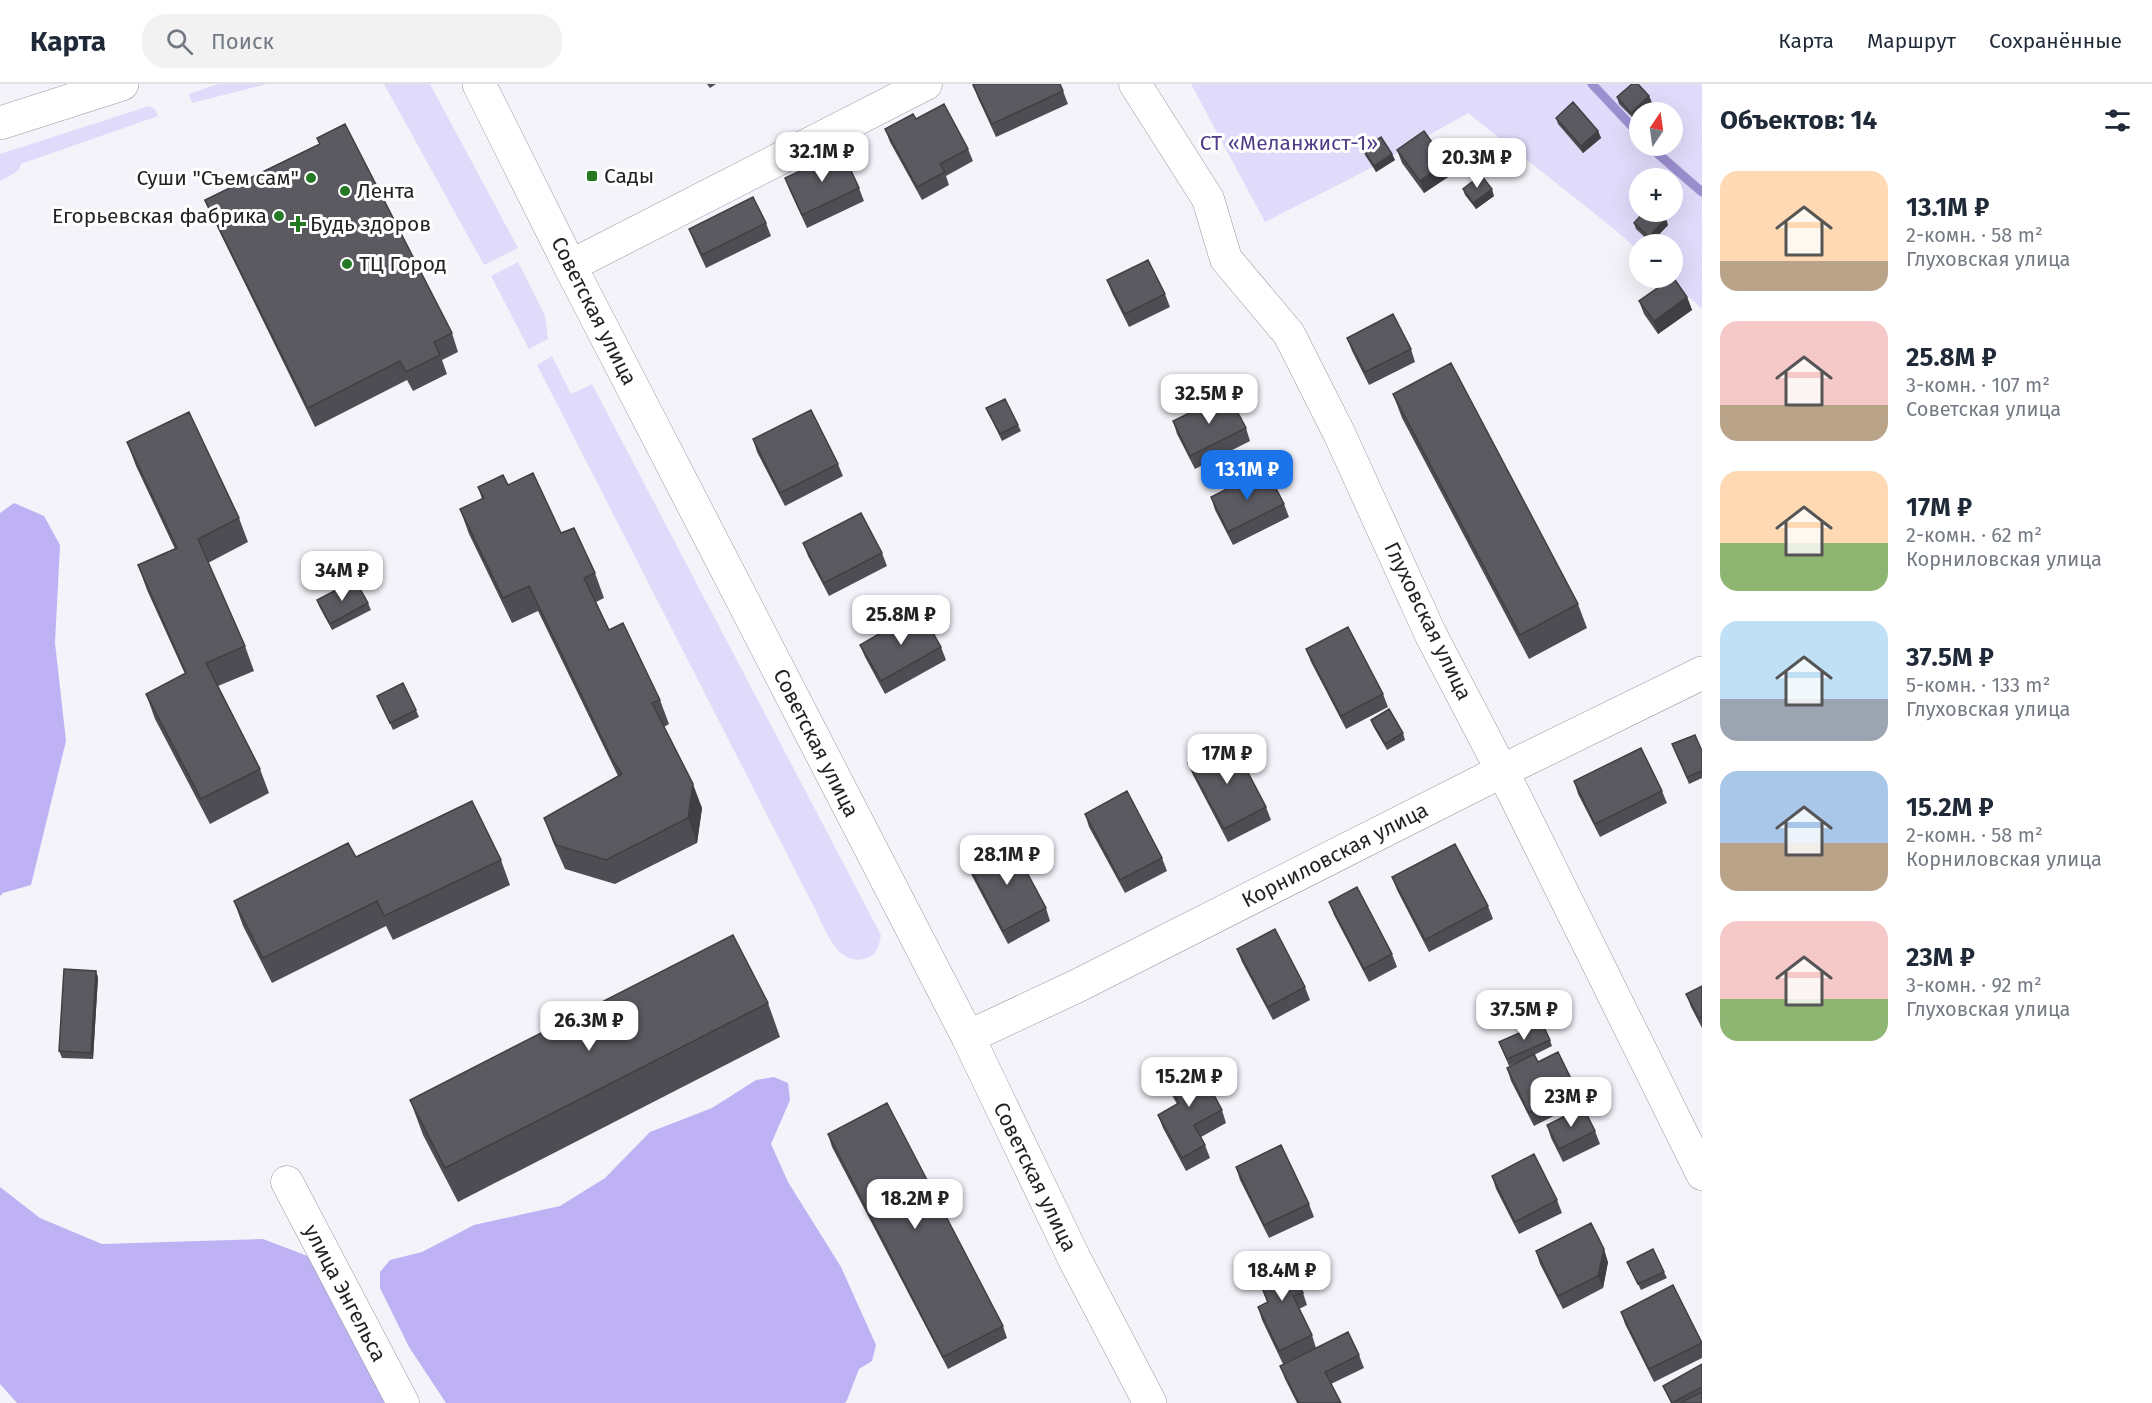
<!DOCTYPE html>
<html lang="ru">
<head>
<meta charset="utf-8">
<style>
  body { margin:0; font-family:"Fira Sans",sans-serif; background:#f2f2f3; color:#1f2937; height:100vh; display:flex; flex-direction:column; font-size:22px; white-space:nowrap }
  * { box-sizing:border-box; margin:0 }
  p { font-size:20px; color:#747a83 }
  .icon { flex:none; width:33px; height:33px; fill:none; stroke:currentColor; stroke-width:2; stroke-linecap:round; stroke-linejoin:round }
  .map { position:relative; flex:1; overflow:hidden }
  .drawer { display:flex; flex-direction:column; background:#fff; width:450px }
  .drawer>* { flex:none }
  .needle { width:39px; rotate:13deg }
  .controls { position:absolute; left:1629px; top:18px; display:grid; gap:12px }
  .controls a { display:grid; place-items:center; width:54px; height:54px; border-radius:50%; background:#fff; box-shadow:0 6px 24px #0002; font-size:30px }
  .price { position:absolute; translate:-50% -51px; padding:0 14px; border-radius:12px; background:#fff; color:#222; font-size:20px; line-height:39px; filter:drop-shadow(0 2px 3px #0008) }
  .price::after { content:''; position:absolute; left:50%; top:36px; width:18px; height:14px; margin-left:-9px; background:inherit; clip-path:polygon(0 0,100% 0,50% 100%) }
  .price.selected { background:#1a73e8; color:#fff }
  ul { padding:0; list-style:none }
  li { display:flex; align-items:center; gap:18px; height:150px; padding:0 18px }
  li span { display:grid; place-items:center; flex:none; width:168px; height:120px; border-radius:18px; color:#555 }
  li>.icon { margin-inline-start:auto }
  span .icon { width:72px; height:72px; fill:#fffc; stroke-width:1 }
  li b { font-size:26px }
  h2 { display:flex; justify-content:space-between; align-items:center; height:72px; padding:0 18px; font-size:26px }
  header { display:flex; align-items:center; gap:36px; box-sizing:border-box; height:84px; padding:0 30px; background:#fff; border-bottom:2px solid #e0e1e3 }
  header strong { font-size:28px }
  nav { display:flex; gap:33px; margin-inline-start:auto; font-size:21px }
  .search { width:420px; height:54px; background:#f2f2f3; display:flex; align-items:center; gap:15px; box-sizing:border-box; padding:0 21px; border-radius:24px; color:#747a83; font-size:22px }
  main { display:flex; flex:1; min-height:0 }
  .map>svg:first-child { display:block }
  .green { fill:#e0dbfa; fill-rule:evenodd }
  .forest { fill:#beb2f4 }
  .lines { fill:none; stroke-linecap:round; stroke-linejoin:round }
  .stream { stroke:#9c8fcf; stroke-width:9 }
  .minor-casing { stroke:#99989f; stroke-width:33 }
  .tertiary-casing { stroke:#99989f; stroke-width:34 }
  .secondary-casing { stroke:#99989f; stroke-width:34 }
  .minor { stroke:#fff; stroke-width:32 }
  .tertiary { stroke:#fff; stroke-width:33 }
  .secondary { stroke:#fff; stroke-width:33 }
  .wall { fill:#4e4d53 }
  .shaded-wall { fill:#403f44 }
  .building { fill:#5b5a61; stroke:#403f44; stroke-width:1.5 }
  .poi-dot { fill:#257824; stroke:#fff; stroke-width:2 }
  .labels { text-anchor:middle; stroke-width:6; stroke-linejoin:round; paint-order:stroke }
  .park-label { font-size:21px; fill:#513c89; stroke:#fff }
  .poi-label { font-size:21px; fill:#232225; stroke:#fff; text-anchor:start }
  .street-label { font-size:21px; fill:#232225; stroke:#fff }
</style>
</head>
<body>
<header>
<strong>Карта</strong>
<div class="search"><svg class="icon" aria-label="search" viewBox="0 0 24 24"><circle cx="10" cy="10" r="6"/><path d="M15 15l6 6"/></svg>Поиск</div>
<nav><a>Карта</a><a>Маршрут</a><a>Сохранённые</a></nav>
</header>
<main>
<div class="map">
<svg width="1702" height="1319" viewBox="0 0 1702 1319">
  <rect width="100%" height="100%" fill="#f4f3fa"/>
  <path class="green" d="M218,0h49l-75,19 -3,-9z
    M384,0h46l88,164 -34,17z
    M1191,0h511v225l-34,-31h4v-34h-32l-1,7 -25,-22 -146,-116 -95,54 -108,55zM1640,28h32v34h-32zM1640,94h32v34h-32z
    M149,22l6,3 3,7 -137,48 -3,7 -18,10v-27z
    M518,178l27,54 3,23 -19,10 -38,-73z
    M552,272l19,38 21,-10 289,551c-2,10 -3,19 -14,23 -29,10 -41,-27 -51,-47l-279,-546z"/>
  <path class="forest" d="M14,419l30,13 16,29 -5,98 11,98 -35,144 -28,8 -3,3v-383z
    M774,993l14,6 2,17 -19,44 17,38 53,85 35,78 -4,16 -13,8 -12,31 -2,3h-399l-37,-56 -29,-59v-16l10,-12 32,-8 52,-27 86,-19 45,-28 45,-46 62,-24 44,-28z
    M0,1103l40,31 62,26 161,-5 60,23 87,141h-393l-17,-19z"/>
  <g class="lines">
    <path class="stream" d="M1592,0l48,51
      M1649,62l53,46"/>
    <g class="minor-casing">
      <path id="minor" d="M1135,0l73,115 18,60 63,75 50,99 92,202 83,159 188,380
        M570,182l356,-182
        M287,1098l116,221"/>
    </g>
    <g class="tertiary-casing">
      <path id="tertiary" d="M0,39l122,-39
        M968,953l109,-51 425,-215 200,-98"/>
    </g>
    <g class="secondary-casing">
      <path id="secondary" d="M479,0l91,182 398,771 106,221 76,145"/>
    </g>
    <use href="#minor" class="minor"/>
    <use href="#tertiary" class="tertiary"/>
    <use href="#secondary" class="secondary"/>
  </g>
  <path class="wall" d="M707,0h9l-6,4z
    M973,1l90,6 5,13 -72,33 -18,-39z
    M1649,12l3,7 -12,9v2l-6,5 -15,-15 -2,-7z
    M1556,34l42,13 3,7 -18,15 -25,-29z
    M916,35l52,30 5,12 -27,15 3,9 -27,15 -32,-58 -5,-13z
    M317,54l135,195 6,19 -16,8 5,14 -34,17 -6,-11 -92,47 -111,-227 115,-56z
    M1363,65l29,5 3,6 -19,12 -11,-17z
    M1397,66l49,12 5,13 -27,18 -22,-30z
    M785,94l74,10 5,13 -57,27 -17,-37z
    M1463,105l31,7 -18,13 -11,-14z
    M766,139l5,13 -65,32 -12,-26 -5,-13z
    M1634,139l34,2 -17,18 -15,-14z
    M1107,196l58,14 5,13 -41,20 -17,-34z
    M1687,213l5,13 -34,24 -14,-20 -5,-13z
    M1347,254l64,11 4,13 -46,23 -17,-34z
    M1393,310l185,210 9,24 -58,31 -127,-241z
    M986,324l32,17 3,6 -19,10z
    M1173,337l73,7 4,13 -55,28 -18,-35z
    M753,355l85,25 5,12 -58,30 -28,-54z
    M127,358l112,76 9,24 -40,21 37,83 9,25 -36,15 42,83 9,24 -59,31 -55,-105 -9,-25 39,-20 -38,-84 -9,-25 37,-16 -39,-83z
    M508,401l53,48 34,40 9,25 -8,4 13,28 51,70 9,24 -5,3 38,81 -5,35 -82,41 -50,-15 -12,-27 -9,-24 74,-42 -80,-165 -26,12 -43,-89 -9,-25 22,-10 -4,-12z
    M1211,413l73,7 5,13 -56,28 -18,-35z
    M803,459l79,10 5,13 -58,30 -21,-40z
    M317,516l51,3 3,7 -39,20 -13,-24z
    M860,561l81,2 5,13 -61,34 -20,-37z
    M1306,565l77,45 5,13 -42,22 -35,-67z
    M377,612l39,14 3,7 -26,13z
    M1371,636l32,13 2,7 -18,10 -14,-24z
    M1675,667h27v27l-13,6z
    M1188,679l78,44 5,13 -43,22 -35,-67z
    M1574,697l88,10 5,12 -67,34 -22,-43z
    M1085,730l77,44 5,13 -42,22 -36,-66z
    M356,773l145,3 9,25 -117,55 -7,-14 -114,57 -29,-57 -9,-25z
    M968,780l78,44 4,13 -42,23 -36,-68z
    M1392,793l96,29 5,13 -64,33 -32,-62z
    M1329,818l63,52 5,13 -28,15 -35,-67z
    M1237,865l68,38 5,13 -37,20 -31,-58z
    M98,893l-5,82 -31,-1 -3,-7z
    M1702,902v42l-11,-21 -5,-13z
    M768,919l12,34 -322,165 -35,-67 -13,-35z
    M1550,956l2,6 -18,9 4,7 38,27 5,13 -47,24 -23,-45 -4,-13 20,-10 -18,8 -10,-24z
    M1165,993l57,33 4,13 -25,14 4,8 5,13 -24,13 -23,-43 -5,-13 19,-11 -8,-14z
    M1547,1041l48,6 5,13 -37,18 -12,-24z
    M828,1050l175,192 4,12 -59,31 -116,-222z
    M1236,1083l73,37 5,13 -45,21 -29,-58z
    M1492,1092l65,24 5,13 -43,21 -23,-45z
    M1536,1167l72,11 -5,26 -40,21 -23,-45z
    M1627,1178l37,10 3,6 -26,12z
    M1253,1182l50,27 4,12 -8,4 13,26 4,13 -33,16 -21,-44 -4,-13 9,-5z
    M1621,1228l81,30v16l-48,24 -29,-58z
    M1359,1271l5,13 -33,16 10,19h-44l-12,-24 -5,-13z
    M1702,1280v39h-31l-8,-17z"/>
  <path class="shaded-wall" d="M1649,12l3,7 -11,9h-1v2l-6,5 -3,-6z
    M1598,47l3,7 -18,15 -2,-7z
    M1392,70l3,6 -19,12 -2,-6z
    M1446,78l5,13 -27,18 -4,-12z
    M1492,105l2,7 -18,13 -3,-6z
    M1666,134l2,7 -17,18 -2,-6z
    M1687,213l5,13 -34,24 -4,-13z
    M693,700l9,24 -5,35 -9,-25z
    M96,887l2,6 -5,82 -2,-6z
    M1604,1165l4,13 -5,26 -5,-12z"/>
  <path class="building" d="M975,0h85l3,7 -71,33 -19,-39z
    M1632,0h6l11,12 -18,17 -14,-16z
    M1573,18l25,29 -17,15 -25,-28z
    M944,20l24,45 -28,15 5,8 -28,15 -32,-58 28,-15 3,5z
    M345,40l107,209 -18,9 6,13 -34,17 -6,-11 -92,47 -103,-208 115,-56 -3,-6z
    M1424,47l22,31 -26,19 -23,-31z
    M1381,53l11,17 -18,12 -11,-17z
    M842,67l17,37 -57,27 -17,-37z
    M1481,91l11,14 -19,14 -10,-14z
    M753,113l13,26 -64,32 -13,-26z
    M1644,128h15l7,6 -17,19 -15,-14z
    M1148,176l17,34 -40,20 -18,-34z
    M1673,193l14,20 -33,24 -15,-20z
    M1393,230l18,35 -46,23 -18,-34z
    M1451,279l127,241 -58,31 -127,-241z
    M1228,310l18,34 -56,28 -17,-35z
    M1005,315l13,26 -18,9 -14,-26z
    M811,326l27,54 -58,29 -27,-54z
    M189,328l50,106 -41,21 47,107 -39,17 54,106 -59,30 -55,-105 40,-21 -48,-108 39,-17 -50,-106z
    M1266,385l18,35 -56,28 -17,-35z
    M533,389l28,60 13,-5 21,45 -11,5 25,52 14,-7 37,77 -8,3 41,81 -5,34 -82,42 -50,-15 -12,-27 78,-44 -10,-15 -83,-173 -26,12 -43,-89 24,-11 -6,-11 25,-12 5,10z
    M861,429l21,40 -58,30 -21,-40z
    M355,496l13,23 -38,21 -13,-24z
    M920,526l21,37 -60,34 -21,-36z
    M1348,543l35,67 -42,22 -35,-67z
    M403,599l13,27 -26,13 -13,-27z
    M1389,625l14,24 -18,11 -14,-24z
    M1695,651l7,16v20l-15,6 -15,-33z
    M1231,656l35,67 -42,22 -36,-66z
    M1641,664l21,43 -67,33 -21,-43z
    M1127,707l35,67 -42,22 -35,-66z
    M472,717l29,59 -117,56 -7,-15 -114,57 -29,-57 114,-58 8,14z
    M1010,757l36,67 -43,23 -35,-67z
    M1455,760l33,62 -63,34 -33,-63z
    M1357,803l35,67 -28,15 -35,-67z
    M1275,845l30,58 -37,20 -31,-58z
    M733,851l35,68 -323,165 -35,-68z
    M64,885l32,2 -5,82 -32,-2z
    M1702,902v30l-3,2 -13,-24z
    M1542,939l8,17 -43,19 -8,-17z
    M1558,968l18,37 -47,24 -22,-45 27,-14 4,8z
    M1195,976l27,50 -28,15 11,20 -23,13 -24,-43 21,-12 -14,-26z
    M887,1019l116,223 -60,31 -115,-223z
    M1583,1023l12,24 -36,18 -12,-24z
    M1281,1061l28,59 -45,21 -28,-58z
    M1534,1070l23,46 -42,22 -23,-46z
    M1591,1139l13,26 -6,27 -40,20 -22,-45z
    M1653,1165l11,23 -26,12 -11,-22z
    M1286,1169l17,40 -10,3 19,39 -33,16 -21,-44 10,-5 -15,-36z
    M1673,1201l29,58 -53,26 -28,-57z
    M1348,1248l11,23 -34,17 16,31h-42l-19,-37z
    M1702,1280v23l-30,16 -9,-17z
    M1702,1308v11h-22z"/>
  <g class="poi-dot">
    <rect x="586" y="86" width="12" height="12" rx="3"/>
    <circle cx="311" cy="94" r="6"/>
    <circle cx="345" cy="107" r="6"/>
    <circle cx="279" cy="132" r="6"/>
    <path d="M295 131h6v6h6v6h-6v6h-6v-6h-6v-6h6z"/>
    <circle cx="347" cy="180" r="6"/>
  </g>
  <g class="labels">
    <g class="park-label">
      <text x="1289" y="66">СТ «Меланжист-1»</text>
    </g>
    <g class="poi-label">
      <text x="604" y="99">Сады</text>
      <text x="299" y="101" text-anchor="end">Суши "Съем сам"</text>
      <text x="357" y="114">Лента</text>
      <text x="267" y="139" text-anchor="end">Егорьевская фабрика</text>
      <text x="310" y="147">Будь здоров</text>
      <text x="359" y="187">ТЦ Город</text>
    </g>
    <g class="street-label">
      <text transform="translate(594 227) rotate(63)" y="7">Советская улица</text>
      <text transform="translate(1428 537) rotate(64)" y="7">Глуховская улица</text>
      <text transform="translate(816 659) rotate(63)" y="7">Советская улица</text>
      <text transform="translate(1335 771) rotate(-27)" y="7">Корниловская улица</text>
      <text transform="translate(1035 1093) rotate(64)" y="7">Советская улица</text>
      <text transform="translate(345 1209) rotate(62)" y="7">улица Энгельса</text>
    </g>
  </g>
</svg>
<div class="controls">
<a><svg class="needle" viewBox="-14 -14 28 28"><path d="M0-13l5 13h-10z" fill="#e53935"/><path d="M0 13l5-13h-10z" fill="#747a83"/></svg></a>
<a>+</a>
<a>−</a>
</div>
<b class="price" style="left:822px;top:99px">32.1M ₽</b>
<b class="price" style="left:1477px;top:105px">20.3M ₽</b>
<b class="price" style="left:1209px;top:341px">32.5M ₽</b>
<b class="price selected" style="left:1247px;top:417px">13.1M ₽</b>
<b class="price" style="left:342px;top:518px">34M ₽</b>
<b class="price" style="left:901px;top:562px">25.8M ₽</b>
<b class="price" style="left:1227px;top:701px">17M ₽</b>
<b class="price" style="left:1007px;top:802px">28.1M ₽</b>
<b class="price" style="left:1524px;top:957px">37.5M ₽</b>
<b class="price" style="left:589px;top:968px">26.3M ₽</b>
<b class="price" style="left:1189px;top:1024px">15.2M ₽</b>
<b class="price" style="left:1571px;top:1044px">23M ₽</b>
<b class="price" style="left:915px;top:1146px">18.2M ₽</b>
<b class="price" style="left:1282px;top:1218px">18.4M ₽</b>
</div>
<section class="drawer">
<h2>Объектов: 14<svg class="icon" aria-label="filters" viewBox="0 0 24 24"><path d="M4 7h16M4 17h16"/><circle cx="9" cy="7" r="2"/><circle cx="15" cy="17" r="2"/></svg></h2>
<ul>
<li><span style="background:linear-gradient(#ffd9b3 75%,#b9a48a 0)"><svg class="icon" aria-label="home" viewBox="0 0 24 24"><path d="M3 11l9-7 9 7M6 9v11h12V9"/></svg></span><div><b>13.1M ₽</b><p>2-комн. · 58 m²</p><p>Глуховская улица</p></div></li>
<li><span style="background:linear-gradient(#f6c9c9 70%,#b9a48a 0)"><svg class="icon" aria-label="home" viewBox="0 0 24 24"><path d="M3 11l9-7 9 7M6 9v11h12V9"/></svg></span><div><b>25.8M ₽</b><p>3-комн. · 107 m²</p><p>Советская улица</p></div></li>
<li><span style="background:linear-gradient(#ffd9b3 60%,#8fb573 0)"><svg class="icon" aria-label="home" viewBox="0 0 24 24"><path d="M3 11l9-7 9 7M6 9v11h12V9"/></svg></span><div><b>17M ₽</b><p>2-комн. · 62 m²</p><p>Корниловская улица</p></div></li>
<li><span style="background:linear-gradient(#bfe0f5 65%,#9aa5b1 0)"><svg class="icon" aria-label="home" viewBox="0 0 24 24"><path d="M3 11l9-7 9 7M6 9v11h12V9"/></svg></span><div><b>37.5M ₽</b><p>5-комн. · 133 m²</p><p>Глуховская улица</p></div></li>
<li><span style="background:linear-gradient(#a9c7e8 60%,#b9a48a 0)"><svg class="icon" aria-label="home" viewBox="0 0 24 24"><path d="M3 11l9-7 9 7M6 9v11h12V9"/></svg></span><div><b>15.2M ₽</b><p>2-комн. · 58 m²</p><p>Корниловская улица</p></div></li>
<li><span style="background:linear-gradient(#f6c9c9 65%,#8fb573 0)"><svg class="icon" aria-label="home" viewBox="0 0 24 24"><path d="M3 11l9-7 9 7M6 9v11h12V9"/></svg></span><div><b>23M ₽</b><p>3-комн. · 92 m²</p><p>Глуховская улица</p></div></li>
</ul>
</section>
</main>
</body>
</html>
